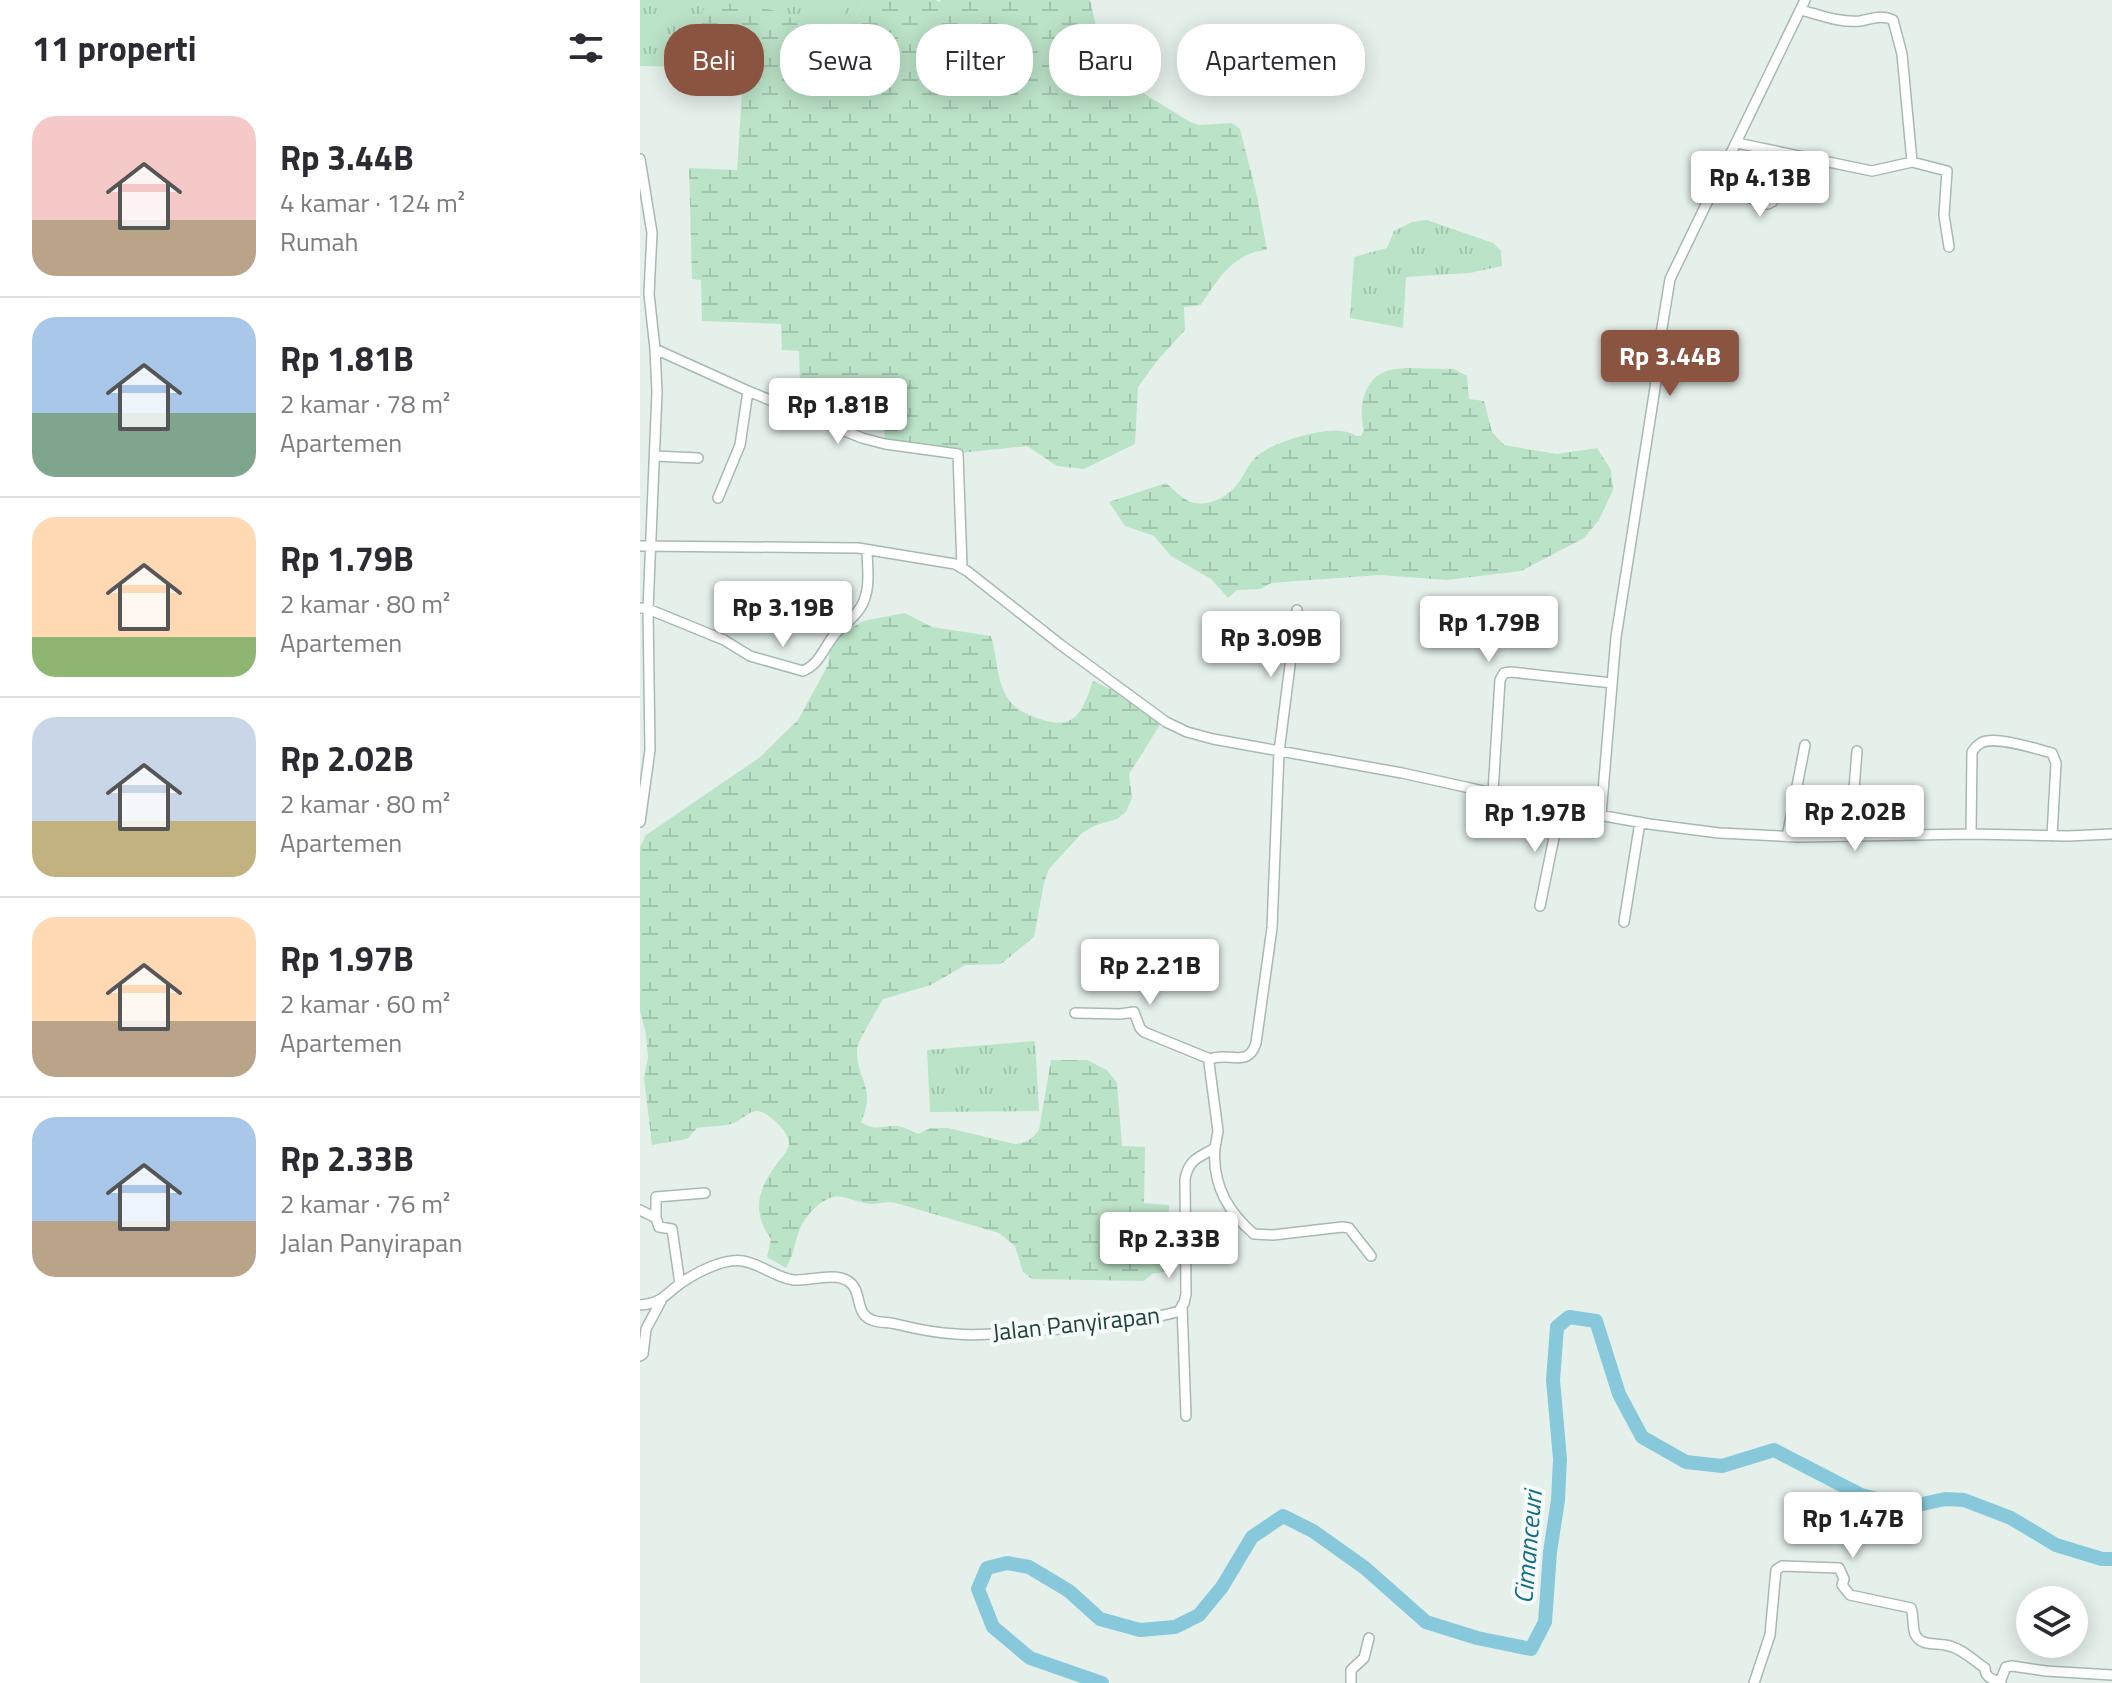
<!DOCTYPE html>
<html lang="id">
<head>
<meta charset="utf-8">
<style>
  body { margin:0; font-family:"Titillium Web",sans-serif; background:#f2f2f3; color:#2b2b33; height:100vh; display:flex; flex-direction:column; font-size:30px; white-space:nowrap }
  * { box-sizing:border-box; margin:0 }
  p { font-size:26px; color:#7c7c81 }
  .icon { flex:none; width:44px; height:44px; fill:none; stroke:currentColor; stroke-width:2; stroke-linecap:round; stroke-linejoin:round }
  .map { position:relative; flex:1; overflow:hidden }
  .sheet { display:flex; flex-direction:column; background:#fff; width:640px }
  .sheet>* { flex:none }
  .hud { position:absolute; left:24px; top:24px; width:760px; height:72px; display:flex; gap:16px }
  .tools { position:absolute; left:1376px; top:1586px; display:grid; gap:16px }
  .tools a { display:grid; place-items:center; width:72px; height:72px; border-radius:50%; background:#fff; box-shadow:0 4px 20px #0003; font-size:40px }
  .price { position:absolute; translate:-50% -68px; padding:0 18px; border-radius:8px; background:#fff; color:#222; font-size:26px; line-height:52px; filter:drop-shadow(0 2px 4px #0008) }
  .price::after { content:''; position:absolute; left:50%; top:48px; width:24px; height:18px; margin-left:-12px; background:inherit; clip-path:polygon(0 0,100% 0,50% 100%) }
  .price.current { background:#8a5441; color:#fff }
  ul { padding:0; list-style:none }
  li { display:flex; align-items:center; gap:24px; height:200px; padding:0 32px }
  li+li { border-top:2px solid #e1e1e2 }
  li span { display:grid; place-items:center; flex:none; width:224px; height:160px; border-radius:24px; color:#555 }
  li>.icon { margin-inline-start:auto }
  span .icon { width:96px; height:96px; fill:#fffc; stroke-width:1 }
  li b { font-size:34px }
  h2 { display:flex; justify-content:space-between; align-items:center; height:96px; padding:0 32px; font-size:34px }
  .tag { padding:0 28px; border-radius:32px; background:#fff; box-shadow:0 4px 20px #0003; font-size:28px; line-height:72px }
  .tag.current { background:#8a5441; color:#fff }
  main { display:flex; flex:1; min-height:0 }
  .map>svg:first-child { display:block }
  .grass { fill:url(#grass-tufts) }
  .wetland { fill:url(#wetland-marsh) }
  .pitch { fill:#bbe3c8 }
  .lines { fill:none; stroke-linecap:round; stroke-linejoin:round }
  .river { stroke:#87c9db; stroke-width:14 }
  .minor-casing { stroke:#a6b9b3; stroke-width:12 }
  .minor { stroke:#fff; stroke-width:9 }
  .labels { text-anchor:middle; stroke-width:8; stroke-linejoin:round; paint-order:stroke }
  .street-label { font-size:24px; fill:#21443d; stroke:#f6fbf9 }
  .water-label { font-size:26px; font-style:italic; fill:#126f89; stroke:#f6fbf9 }
</style>
</head>
<body>
<main>
<section class="sheet">
<h2>11 properti<svg class="icon" aria-label="filters" viewBox="0 0 24 24"><path d="M4 7h16M4 17h16"/><circle cx="9" cy="7" r="2"/><circle cx="15" cy="17" r="2"/></svg></h2>
<ul>
<li><span style="background:linear-gradient(#f6c9c9 65%,#b9a48a 0)"><svg class="icon" aria-label="home" viewBox="0 0 24 24"><path d="M3 11l9-7 9 7M6 9v11h12V9"/></svg></span><div><b>Rp 3.44B</b><p>4 kamar · 124 m²</p><p>Rumah</p></div></li>
<li><span style="background:linear-gradient(#a9c7e8 60%,#7fa58c 0)"><svg class="icon" aria-label="home" viewBox="0 0 24 24"><path d="M3 11l9-7 9 7M6 9v11h12V9"/></svg></span><div><b>Rp 1.81B</b><p>2 kamar · 78 m²</p><p>Apartemen</p></div></li>
<li><span style="background:linear-gradient(#ffd9b3 75%,#8fb573 0)"><svg class="icon" aria-label="home" viewBox="0 0 24 24"><path d="M3 11l9-7 9 7M6 9v11h12V9"/></svg></span><div><b>Rp 1.79B</b><p>2 kamar · 80 m²</p><p>Apartemen</p></div></li>
<li><span style="background:linear-gradient(#c9d6e8 65%,#c2b280 0)"><svg class="icon" aria-label="home" viewBox="0 0 24 24"><path d="M3 11l9-7 9 7M6 9v11h12V9"/></svg></span><div><b>Rp 2.02B</b><p>2 kamar · 80 m²</p><p>Apartemen</p></div></li>
<li><span style="background:linear-gradient(#ffd9b3 65%,#b9a48a 0)"><svg class="icon" aria-label="home" viewBox="0 0 24 24"><path d="M3 11l9-7 9 7M6 9v11h12V9"/></svg></span><div><b>Rp 1.97B</b><p>2 kamar · 60 m²</p><p>Apartemen</p></div></li>
<li><span style="background:linear-gradient(#a9c7e8 65%,#b9a48a 0)"><svg class="icon" aria-label="home" viewBox="0 0 24 24"><path d="M3 11l9-7 9 7M6 9v11h12V9"/></svg></span><div><b>Rp 2.33B</b><p>2 kamar · 76 m²</p><p>Jalan Panyirapan</p></div></li>
</ul>
</section>
<div class="map">
<svg width="1472" height="1683" viewBox="0 0 1472 1683">
  <defs>
    <pattern id="grass-tufts" width="24" height="20" patternUnits="userSpaceOnUse" patternTransform="scale(2)"><rect width="24" height="20" fill="#bbe3c8"/><path d="M3 7l-1-3M5 7V3M7 7l1-3M15 17l-1-3M17 17v-4M19 17l1-3" fill="none" stroke="#a0c4ad"/></pattern>
    <pattern id="wetland-marsh" width="20" height="14" patternUnits="userSpaceOnUse" patternTransform="scale(2)"><rect width="20" height="14" fill="#bbe3c8"/><path d="M1 5h8M5 5V1M11 12h8M15 12V8" fill="none" stroke="#a0c4ad"/></pattern>
  </defs>
  <rect width="100%" height="100%" fill="#e5f0eb"/>
  <path class="grass" d="M0,0h225l-11,19 -34,12 -13,9 -9,-16 -95,-13 -15,56 -48,-1z
    M787,220l66,23 8,8 1,15 -32,7 -64,4 -3,51 -53,-10 4,-61 33,-9 7,-17 18,-9z
    M395,1041l4,70 -109,1 -3,-62z"/>
  <path class="wetland" d="M225,0h70l5,2 1,-2h149l8,35 9,21 38,38 45,28 9,3 33,-2 8,6 17,67 10,54c-34,3 -49,29 -66,55l-17,2 1,23 -28,31 -19,26 -3,57 -51,25 -27,-3 -30,-20 -77,8 -65,-12 -3,-52 -82,-7 -1,-32 -17,-1 -1,-26 -79,-3 -1,-41 -9,-1 -3,-111 48,2 6,-93 -54,-1 -1,-9 15,-57 9,-8c21,2 64,4 80,17 7,5 11,13 15,20l13,-8 34,-12z
    M764,368l50,1 13,7 2,23 15,2 8,31 12,13 53,9 40,-6 14,22 2,20 -14,30 -15,18 -63,33 -74,9 -68,-5 -108,8 -11,6 -23,1 -9,8 -17,-19 -40,-23 -17,-20 -29,-10 -16,-24 57,-19c7,6 16,16 25,19 18,6 38,-6 48,-20 6,-9 10,-19 18,-26 17,-15 80,-35 99,-20h5l3,-6c-6,-20 -1,-49 20,-58 6,-3 14,-3 20,-4z
    M265,613l27,14 59,9c6,19 5,43 16,61 7,12 17,16 30,21 38,14 45,-5 56,-37l28,13 39,31 -31,49 3,24 -6,14 -9,7 -21,6 -14,8 -33,36 -5,14 -10,54 -33,27 -36,1 -34,20 -48,14c-5,10 -25,41 -26,50 -1,31 20,37 4,73 15,10 21,3 36,4 7,1 15,5 21,8l13,-6h17l67,16c12,-1 17,-5 24,-14l12,-70h36l20,10 10,13 5,63 23,1 -1,56 25,2 -1,66 -16,3 -8,7 -112,-2 -9,-7 -8,-26 -16,-13 -103,-30c-9,-2 -16,1 -25,1 -24,-2 -31,-17 -54,2 -7,6 -12,12 -16,20 -6,14 -7,29 -15,42l-19,-11 4,-18c-19,-26 -14,-49 5,-74 4,-6 12,-13 13,-21 1,-12 -22,-34 -33,-33 -8,1 -14,8 -22,12 -11,4 -25,3 -37,5l-10,11 -35,6 -8,-67 4,-20 -2,-24 -6,-23v-164l6,-12 113,-77 39,-38 30,-55 2,-17 7,-12 26,-15z"/>
  <path class="pitch" d="M117,0h91l-3,17z"/>
  <g class="lines">
    <path class="river" d="M462,1683l-72,-25 -37,-31 -15,-38 9,-21 20,-5 22,4 40,24 31,28 40,11 35,-3 24,-12 23,-28 30,-50 31,-21 30,15 52,37 61,54 51,16 54,11 14,-27 5,-70 8,-52 2,-41 -7,-79 4,-53 12,-10 27,4 23,73 23,43 44,25 36,4 52,-16 87,45 48,12 36,-8 19,1 47,18 45,27 46,14h10"/>
    <g class="minor-casing">
      <path id="minor" d="M1161,10c19,5 39,13 59,11 12,-2 21,-7 33,-1l9,34 10,108
        M1097,143l135,28 40,-9 35,9 -3,44 5,32
        M0,159l12,74 -3,61 6,55 2,43 -9,217 2,141 -10,72
        M1076,186l52,18 4,-2 15,-19
        M15,349l93,42 114,47 23,6 73,10 4,113
        M15,456l43,2
        M78,498l22,-53 8,-54
        M0,546l218,2 97,16 12,7 94,74 105,77 21,10 26,7 189,34 158,35 89,16 70,9 81,4 171,-3 97,2 44,-2
        M0,608l8,1 76,31 26,16 53,15c17,-7 21,-24 32,-37 12,-13 27,-21 31,-40 4,-13 1,-30 1,-44
        M1217,751l-3,38 3,47
        M853,792l7,-112 4,-7 7,-1 101,11
        M961,815l15,-178 39,-249 6,-54 9,-55 135,-279
        M1331,834l1,-82c3,-4 3,-6 9,-9 14,-8 55,6 71,10l4,10 -4,73
        M1147,837l18,-92
        M900,906l20,-98
        M984,922l16,-100
        M435,1013l45,1 14,-2 6,16 4,4 66,27
        M575,1148c-3,35 13,64 39,86l19,1 69,-8 7,1 22,28
        M0,1210l16,8 3,9 13,2 8,55
        M16,1218v-21l49,-4
        M0,1305c23,-2 24,-10 41,-22 16,-11 43,-25 62,-22 18,3 33,17 51,19 16,1 40,-8 54,1 15,9 6,33 24,39 7,3 16,2 24,4 20,5 39,9 60,10 20,2 40,0 60,-2 35,-2 69,-4 103,-10 20,-3 40,-4 60,-11l5,-8 2,-9 -1,-115c4,-20 13,-21 30,-31l3,-17 -9,-68 1,-4c18,-8 38,10 46,-16l16,-115 7,-176 18,-142
        M542,1305l4,111
        M0,1356l3,-2 3,-25 15,-28
        M1360,1682l6,-15 6,-1 34,5 66,4
        M711,1683v-13l13,-12 5,-20
        M1114,1683l16,-48 6,-65 6,-4 57,2 5,11 -2,6 8,10 61,13c3,8 1,18 4,26 5,12 20,9 30,11 15,2 28,15 40,23 0,11 9,11 16,15"/>
    </g>
    <use href="#minor" class="minor"/>
  </g>
  <g class="labels">
    <g class="street-label">
      <text transform="translate(436 1324) rotate(-6)" y="8">Jalan Panyirapan</text>
    </g>
    <g class="water-label">
      <text transform="translate(888 1547) rotate(-85)" y="9">Cimanceuri</text>
    </g>
  </g>
</svg>
<div class="tools">
<a><svg class="icon" aria-label="layers" viewBox="0 0 24 24"><path d="M12 4l9 5-9 5-9-5zM3 14l9 5 9-5"/></svg></a>
</div>
<b class="price" style="left:1120px;top:219px">Rp 4.13B</b>
<b class="price current" style="left:1030px;top:398px">Rp 3.44B</b>
<b class="price" style="left:198px;top:446px">Rp 1.81B</b>
<b class="price" style="left:143px;top:649px">Rp 3.19B</b>
<b class="price" style="left:849px;top:664px">Rp 1.79B</b>
<b class="price" style="left:631px;top:679px">Rp 3.09B</b>
<b class="price" style="left:1215px;top:853px">Rp 2.02B</b>
<b class="price" style="left:895px;top:854px">Rp 1.97B</b>
<b class="price" style="left:510px;top:1007px">Rp 2.21B</b>
<b class="price" style="left:529px;top:1280px">Rp 2.33B</b>
<b class="price" style="left:1213px;top:1560px">Rp 1.47B</b>
<div class="hud">
<a class="tag current">Beli</a>
<a class="tag">Sewa</a>
<a class="tag">Filter</a>
<a class="tag">Baru</a>
<a class="tag">Apartemen</a>
</div>
</div>
</main>
</body>
</html>
